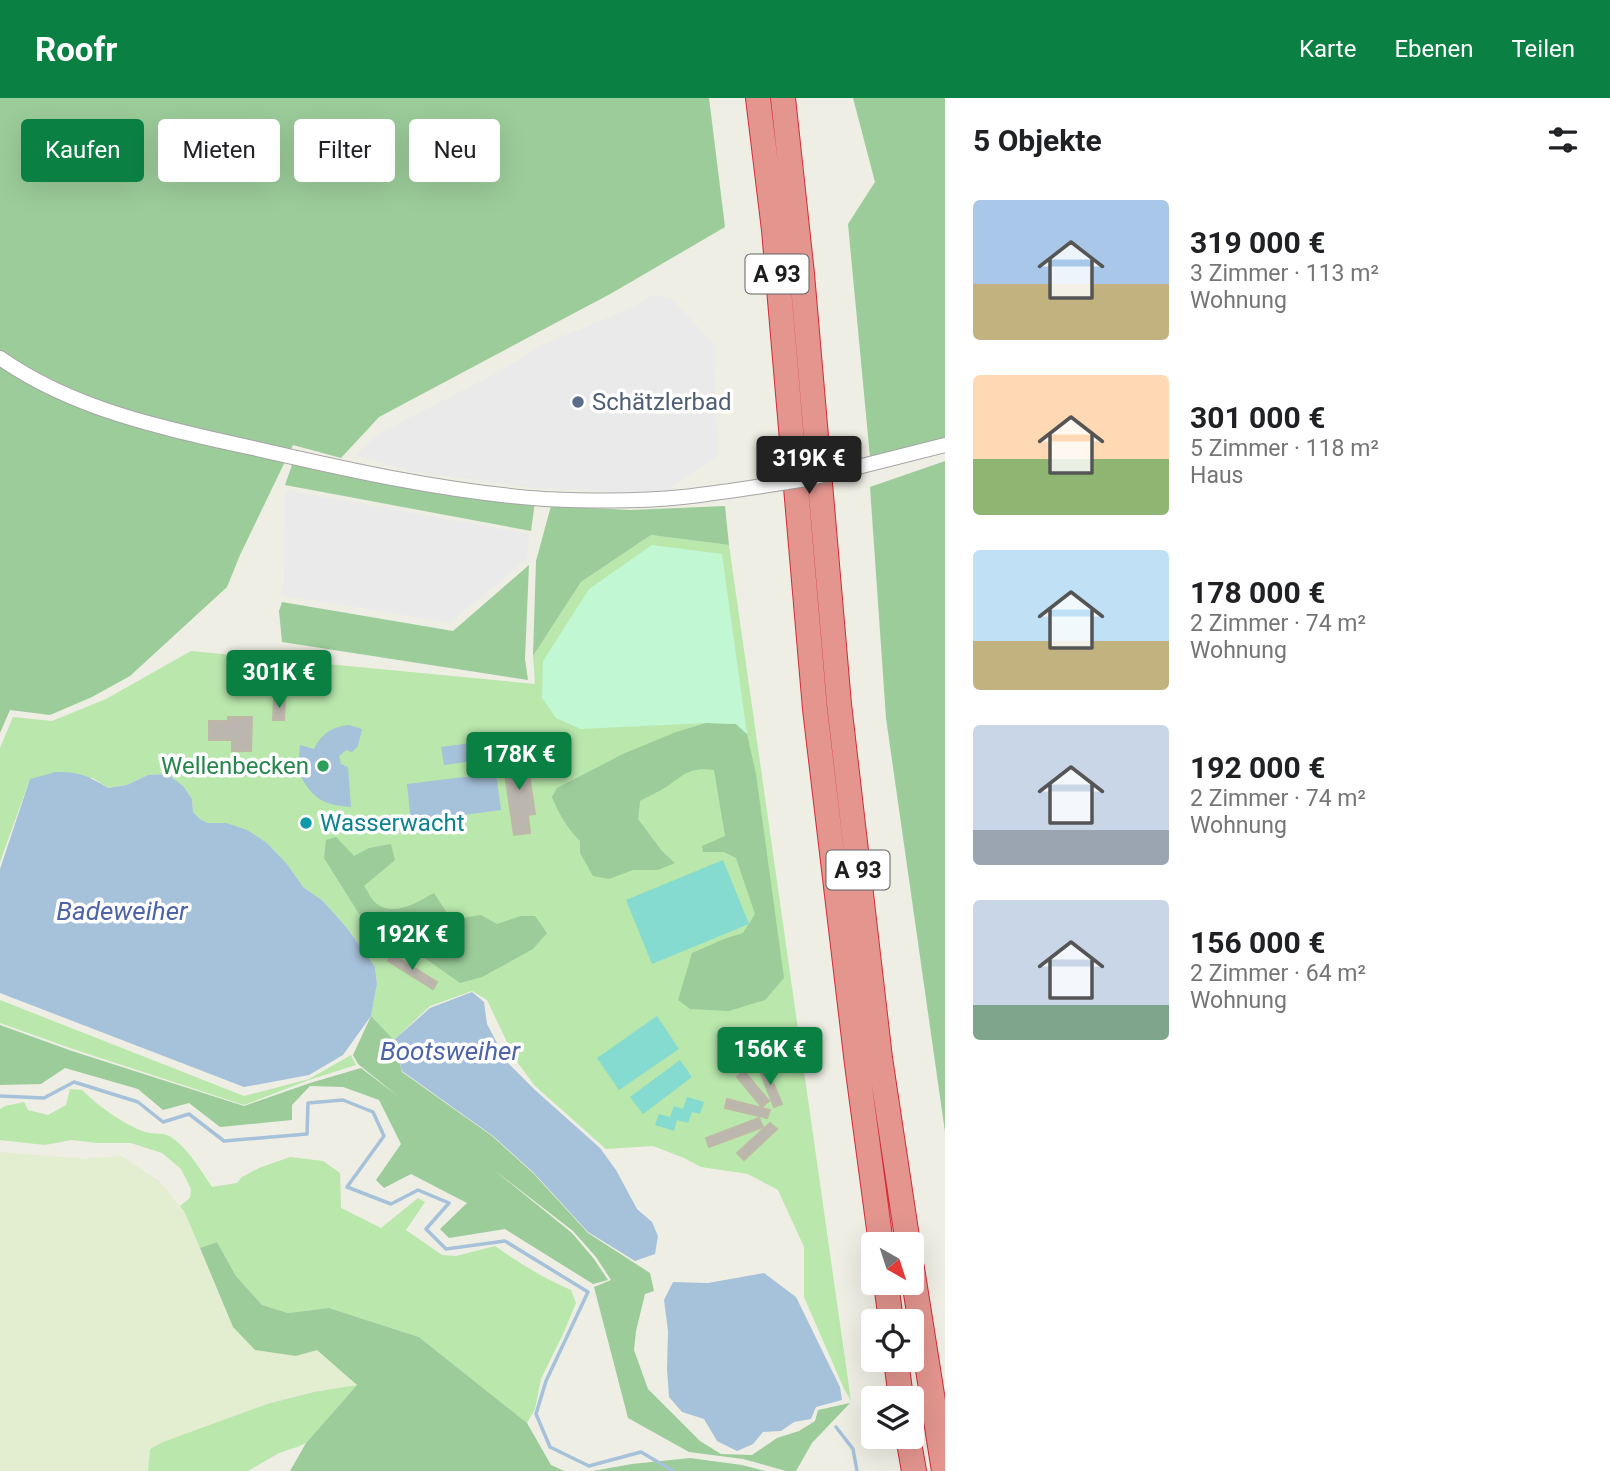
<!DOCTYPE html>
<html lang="de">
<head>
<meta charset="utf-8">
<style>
  body { margin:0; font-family:Roboto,sans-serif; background:#f6f6f6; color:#202124; height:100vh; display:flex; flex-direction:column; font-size:26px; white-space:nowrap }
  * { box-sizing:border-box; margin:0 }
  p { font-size:23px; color:#757577 }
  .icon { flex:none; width:38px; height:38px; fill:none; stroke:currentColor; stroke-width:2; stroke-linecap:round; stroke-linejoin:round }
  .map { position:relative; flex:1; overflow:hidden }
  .details { display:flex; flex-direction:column; background:#fff; width:665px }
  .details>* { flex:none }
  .banner { position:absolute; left:21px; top:21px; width:665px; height:63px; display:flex; gap:14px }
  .needle { width:46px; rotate:141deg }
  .buttons { position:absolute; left:861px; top:1134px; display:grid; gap:14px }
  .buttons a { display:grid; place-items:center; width:63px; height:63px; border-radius:7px; background:#fff; box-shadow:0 7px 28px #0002; font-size:35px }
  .price { position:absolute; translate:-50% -60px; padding:0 16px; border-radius:7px; background:#0b8043; color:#fff; font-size:23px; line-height:46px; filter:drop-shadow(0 2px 4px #0008) }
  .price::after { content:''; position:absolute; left:50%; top:42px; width:21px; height:16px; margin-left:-10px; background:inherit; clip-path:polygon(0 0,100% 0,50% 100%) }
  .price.selected { background:#222; color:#fff }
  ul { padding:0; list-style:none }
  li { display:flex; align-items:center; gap:21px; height:175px; padding:0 28px }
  li span { display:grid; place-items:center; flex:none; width:196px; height:140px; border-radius:7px; color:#555 }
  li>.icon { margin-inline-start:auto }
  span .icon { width:84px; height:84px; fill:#fffc; stroke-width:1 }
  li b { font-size:30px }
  h2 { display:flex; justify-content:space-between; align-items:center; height:84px; padding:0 28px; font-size:30px }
  .pill { padding:0 24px; border-radius:7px; background:#fff; box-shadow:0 7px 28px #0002; font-size:24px; line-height:63px }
  .pill.selected { background:#0b8043; color:#fff }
  header { display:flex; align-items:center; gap:42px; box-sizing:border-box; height:98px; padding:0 35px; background:#0b8043; color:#fff }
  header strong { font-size:33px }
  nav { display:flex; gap:38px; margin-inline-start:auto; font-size:24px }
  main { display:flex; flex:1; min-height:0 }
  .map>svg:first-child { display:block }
  .farmland { fill:#e3edd0 }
  .grass { fill:#b9e7ac }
  .forest { fill:#9ccc9a }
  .park { fill:#c2f7d4 }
  .pitch { fill:#85dbd0 }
  .parking { fill:#eaeaea }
  .water { fill:#a6c1da }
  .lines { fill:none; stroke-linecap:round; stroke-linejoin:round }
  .stream { stroke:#a6c1da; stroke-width:3.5 }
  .building { fill:#bbb7ae; stroke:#bfb8a7; stroke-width:2 }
  .minor-casing { stroke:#a5a5a5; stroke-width:16 }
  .motorway-casing { stroke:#d32b38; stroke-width:26 }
  .minor { stroke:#fff; stroke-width:14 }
  .motorway { stroke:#e3958e; stroke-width:24 }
  .minor-bridge-casing { stroke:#a5a5a5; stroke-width:16; stroke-linecap:butt }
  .minor-bridge { stroke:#fff; stroke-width:14 }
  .service-dot { fill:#5c6f8a; stroke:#fff; stroke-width:2.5 }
  .leisure-dot { fill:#2e9e5b; stroke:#fff; stroke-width:2.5 }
  .culture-dot { fill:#0f9aa8; stroke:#fff; stroke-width:2.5 }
  .labels { text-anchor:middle; stroke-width:7; stroke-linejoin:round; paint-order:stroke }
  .shield { fill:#fff; stroke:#626262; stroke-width:2 }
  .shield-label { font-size:23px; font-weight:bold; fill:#1e1e1e }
  .service-label { font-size:24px; fill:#4e5e75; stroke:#fff; text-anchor:start }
  .leisure-label { font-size:24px; fill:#27864d; stroke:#fff; text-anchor:end }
  .culture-label { font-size:24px; fill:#0d838f; stroke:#fff; text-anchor:start }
  .water-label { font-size:26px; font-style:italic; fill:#4e64aa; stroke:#fff }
</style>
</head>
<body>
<header>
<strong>Roofr</strong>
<nav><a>Karte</a><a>Ebenen</a><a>Teilen</a></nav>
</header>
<main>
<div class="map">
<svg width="945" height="1373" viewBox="0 0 945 1373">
  <rect width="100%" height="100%" fill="#eeeee4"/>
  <path class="farmland" d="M0,1054l84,7 37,-3 38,25 25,30 49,116 63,29 21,-6 40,35 -43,7 -47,12 -104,38 -13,7 -2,22h-148z"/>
  <path class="grass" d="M651,437l78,10 122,856 -7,-12 -40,-92v-50l-26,-57 -30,-16 -47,-7 -17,-9 -31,-12 -47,3 -71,-63 -20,-27 -28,-59 -15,-9 -42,15 -36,34 -23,-24 6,-32 -2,-17 -28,-39 -24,-27 -20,-14 -16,-23 -20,-21 -41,-20h-18l-7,-3 -8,-8 -1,-13 -8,-12 -16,-13 -20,1 -21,10 -19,3 -15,-10 -63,1 -30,83v-114l13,-31 39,4 54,-22 85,-48 344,33 -2,-28 48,-74z
    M0,902l244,96 65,-17 42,-24 5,10 -47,15 -65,25 -171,-56 -73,-26z
    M70,991l12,1c15,15 42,35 63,42 8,3 19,0 26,5 17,11 30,34 41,50l25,-4 5,-6 17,-9 31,-11 33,4 17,12 1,35 40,20 37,-30 7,4 -19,28 36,25 14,1 39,-10c24,17 48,32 76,44l5,13 -13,31 -22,45 -6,30 -8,14 -108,-86 -90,-29 -41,5 -26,-8 -26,-29 -19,-34 -17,6 -16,-37 -4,-5 10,-8 1,-9 -10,-20 -19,-16 -31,-10h-33l-26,-3 -27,5 -45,-5v-31l5,-3 19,-4 4,8 20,5 18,-10z
    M357,1287l-51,58 -9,4 -18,6 -31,18h-100l2,-22 13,-7 104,-38 47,-12z"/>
  <path class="forest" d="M0,0h709l16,129 -113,66 -233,124 -38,41 -48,-13 -53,110 -13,32 -97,89 -38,21 -42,18 -40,-5 -10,23z
    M853,0h92v340l-27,8 -48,11 -22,-233 27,-42z
    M945,363v671l-59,-414 -16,-231z
    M293,364l103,24 139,16 -4,29 -246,-46z
    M551,408l79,4 95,-4 4,39 -78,-10 -70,47 -48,74 3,-95z
    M529,467l-4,94 3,21 -246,-38 -3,-31 3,-9 171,29z
    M706,625l30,1 11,10 9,40 28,204 -19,22 -36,11 -39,-2 -12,-9 14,-47 32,-14 19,-6 12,-19 -19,-56 -12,-6h-21l-1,-6 23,-10 -11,-66c-28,-4 -32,8 -53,20 -7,4 -14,7 -21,11l-2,18 24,32 13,12 -17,7h-25l-24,9 -16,-3 -13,-23v-12c-13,-13 -21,-27 -28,-44l5,-9 68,-35 51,-21z
    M336,739l18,19 15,-8 22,-4 4,16 -31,26c4,5 7,14 13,18 17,13 41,-2 57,-11l13,20 8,6 26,-4 16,9 24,-8h14l12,17 -14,16 -51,28 -22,6 -58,-41 -19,-17 -22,-8 -37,-59 2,-18z
    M371,918l23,24 8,32 90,64 41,37 55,60 62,40 4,18 -9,3 -9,37 -2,19 14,39 52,52 21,13 31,1 25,-17 22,-7 16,-10 3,-11 32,-7 -38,40 -16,28h-10l-43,-12 -54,-7 -61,-34 -34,-131 17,-7 -15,-23 -23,-26 -79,-61 78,63 22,26 14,21 -15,4 -88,-55 -56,9 -9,-9 27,-26 -56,-29 -27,14 -8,-8 25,-36 -22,-44 -36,-13 -33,-1 -18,19v15l-72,7 -31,-24 -26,7 -25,-21 -73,-21 -24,16 -41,1v-60l72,26 172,55 66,-23 51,-15 38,29 -41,-33 -5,-9z
    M217,1144l19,34 26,29 26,8 41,-5 90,29 108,86 24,42 13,6h-274l16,-28 51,-58 -40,-35 -21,6 -41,-6 -22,-23 -33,-79z
    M690,1360l52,7 23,6h-172l39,-7z"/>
  <path class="park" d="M652,447l70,9 25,180 -11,-10 -30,-1 -125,6 -25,-11 -14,-20 1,-37 46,-72z"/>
  <path class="pitch" d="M723,762l26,64 -97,40 -26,-64z
    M657,918l22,33 -60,41 -22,-32z
    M680,962l12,17 -49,37 -13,-17z
    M687,999l17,5 -4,12 -8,-2 -4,11 -11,-3 -3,11 -19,-6 4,-11 11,3 4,-11 9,3z"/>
  <path class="parking" d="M654,197l18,4 41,44 5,114 -26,16 -20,14 3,6h-35l-104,-5 -127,-17 -53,-16 22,-21 124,-64 42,-26 82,-34z
    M285,392l244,44 -2,25 -77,64 -169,-28 3,-13z"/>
  <path class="water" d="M349,627l13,4 -4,17 -6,6 -6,-2 -7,6 2,8 7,3 3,40c-26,-2 -37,-7 -50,-30l4,-3 -2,-6 -5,-2 2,-21 14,4c8,-16 18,-22 35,-24z
    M486,643l3,18 -45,6 -3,-18z
    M56,674c25,0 32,4 52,16l19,-3 21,-10 20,-1 16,13 8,12 1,13 8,8 7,3h18l21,7 20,13 20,21 16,23 20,14 24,27 28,39 2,17 -6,32 -28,39 -34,20 -65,12 -244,-94v-124l30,-90z
    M496,675l5,37 -90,12 -4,-38z
    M472,894l12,10 3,22 20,38 28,28 65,58 16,22 21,39 15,13 6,14 -3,18 -20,7 -47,-29 -55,-60 -40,-36 -91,-65 -8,-31 36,-32z
    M764,1175l32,24 44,90 2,13 -26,7 -5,12 -17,3 -13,9 -18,1 -10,12 -16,7 -20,-10 -13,-22 -22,-7 -13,-15 -2,-28 1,-38 -4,-31 9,-18 35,1z"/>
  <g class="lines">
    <path class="stream" d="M0,998l44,2 30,-16 64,20 25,20 26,-8 35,27 83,-7 1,-31 35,-3 30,12 11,24 -37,51 44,17 27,-14 31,13 -23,26 20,20 59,-8 83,51 -42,89 -10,33 14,33 39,19 52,-14 32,19
      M836,1329l17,22 4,22"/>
  </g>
  <path class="building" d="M274,602h11l-1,20h-11z
    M228,619h24l-1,34h-19v-11h-23v-19h19z
    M526,656l9,60 -7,1 2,18 -16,2 -10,-68h-2l-2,-9z
    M392,856l45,28 -4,7 -45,-28z
    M766,968l16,38 -8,3 -15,-38z
    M744,973l25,30 -7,6 -25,-30z
    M727,1001l43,11 -3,8 -42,-10z
    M759,1020l4,9 -54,20 -3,-9z
    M770,1025l7,6 -33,31 -7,-7z"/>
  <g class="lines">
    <g class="minor-casing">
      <path id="minor" d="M0,260c74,52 166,71 253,90 96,22 193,44 292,51 45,2 93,3 138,-2 26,-3 52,-7 79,-11
        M850,371l95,-24"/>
    </g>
    <g class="motorway-casing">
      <path id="motorway" d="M758,0l16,132 41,479 42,355 24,180
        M783,0l19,176 37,430 41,354 28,186
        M912,1170l32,203
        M886,1185l5,38
        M896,1262l5,38
        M908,1339l6,34"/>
    </g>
    <use href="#minor" class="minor"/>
    <use href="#motorway" class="motorway"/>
    <g class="minor-bridge-casing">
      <path id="minor-bridge" d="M762,388l44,-7 44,-10"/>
    </g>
    <use href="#minor-bridge" class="minor-bridge"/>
  </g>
  <circle class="service-dot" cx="578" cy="304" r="7"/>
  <circle class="leisure-dot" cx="323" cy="668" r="7"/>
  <circle class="culture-dot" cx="306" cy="725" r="7"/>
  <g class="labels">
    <g class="shield">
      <rect x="745.5" y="156.5" width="63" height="39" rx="5"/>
      <rect x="826.5" y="752.5" width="63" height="39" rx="5"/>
    </g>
    <g class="shield-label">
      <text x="777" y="184">A 93</text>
      <text x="858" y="780">A 93</text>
    </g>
    <g class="service-label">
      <text x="592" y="312">Schätzlerbad</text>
    </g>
    <g class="leisure-label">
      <text x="309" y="676">Wellenbecken</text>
    </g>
    <g class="culture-label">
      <text x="320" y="733">Wasserwacht</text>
    </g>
    <g class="water-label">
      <text x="122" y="822">Badeweiher</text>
      <text x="450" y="962">Bootsweiher</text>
    </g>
  </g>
</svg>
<div class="buttons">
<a><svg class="needle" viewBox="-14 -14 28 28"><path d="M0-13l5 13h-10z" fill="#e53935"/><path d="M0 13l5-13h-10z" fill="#757577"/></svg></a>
<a><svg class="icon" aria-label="locate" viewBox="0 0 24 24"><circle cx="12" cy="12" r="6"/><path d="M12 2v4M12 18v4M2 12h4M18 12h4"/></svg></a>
<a><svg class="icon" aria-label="layers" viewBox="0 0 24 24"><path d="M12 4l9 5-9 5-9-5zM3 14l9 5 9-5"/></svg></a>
</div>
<b class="price selected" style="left:809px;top:398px">319K €</b>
<b class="price" style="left:279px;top:612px">301K €</b>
<b class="price" style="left:519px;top:694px">178K €</b>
<b class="price" style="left:412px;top:874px">192K €</b>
<b class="price" style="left:770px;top:989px">156K €</b>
<div class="banner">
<a class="pill selected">Kaufen</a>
<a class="pill">Mieten</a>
<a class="pill">Filter</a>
<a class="pill">Neu</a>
</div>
</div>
<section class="details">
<h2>5 Objekte<svg class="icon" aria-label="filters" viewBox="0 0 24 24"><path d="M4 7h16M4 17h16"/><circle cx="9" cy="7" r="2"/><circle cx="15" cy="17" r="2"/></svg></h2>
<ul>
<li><span style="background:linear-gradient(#a9c7e8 60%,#c2b280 0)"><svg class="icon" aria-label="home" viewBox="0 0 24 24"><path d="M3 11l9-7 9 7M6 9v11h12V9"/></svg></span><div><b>319 000 €</b><p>3 Zimmer · 113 m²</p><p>Wohnung</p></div></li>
<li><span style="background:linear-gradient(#ffd9b3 60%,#8fb573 0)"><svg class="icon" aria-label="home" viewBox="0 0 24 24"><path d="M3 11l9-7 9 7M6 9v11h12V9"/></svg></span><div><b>301 000 €</b><p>5 Zimmer · 118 m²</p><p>Haus</p></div></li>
<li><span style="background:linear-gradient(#bfe0f5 65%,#c2b280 0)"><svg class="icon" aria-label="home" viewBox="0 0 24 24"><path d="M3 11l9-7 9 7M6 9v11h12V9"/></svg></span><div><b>178 000 €</b><p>2 Zimmer · 74 m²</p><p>Wohnung</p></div></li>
<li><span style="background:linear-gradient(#c9d6e8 75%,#9aa5b1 0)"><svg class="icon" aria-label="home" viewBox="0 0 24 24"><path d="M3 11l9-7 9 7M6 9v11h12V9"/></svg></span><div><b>192 000 €</b><p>2 Zimmer · 74 m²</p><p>Wohnung</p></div></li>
<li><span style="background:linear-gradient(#c9d6e8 75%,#7fa58c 0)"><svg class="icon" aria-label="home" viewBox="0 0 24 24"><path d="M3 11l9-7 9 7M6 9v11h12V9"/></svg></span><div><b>156 000 €</b><p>2 Zimmer · 64 m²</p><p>Wohnung</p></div></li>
</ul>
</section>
</main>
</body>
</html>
